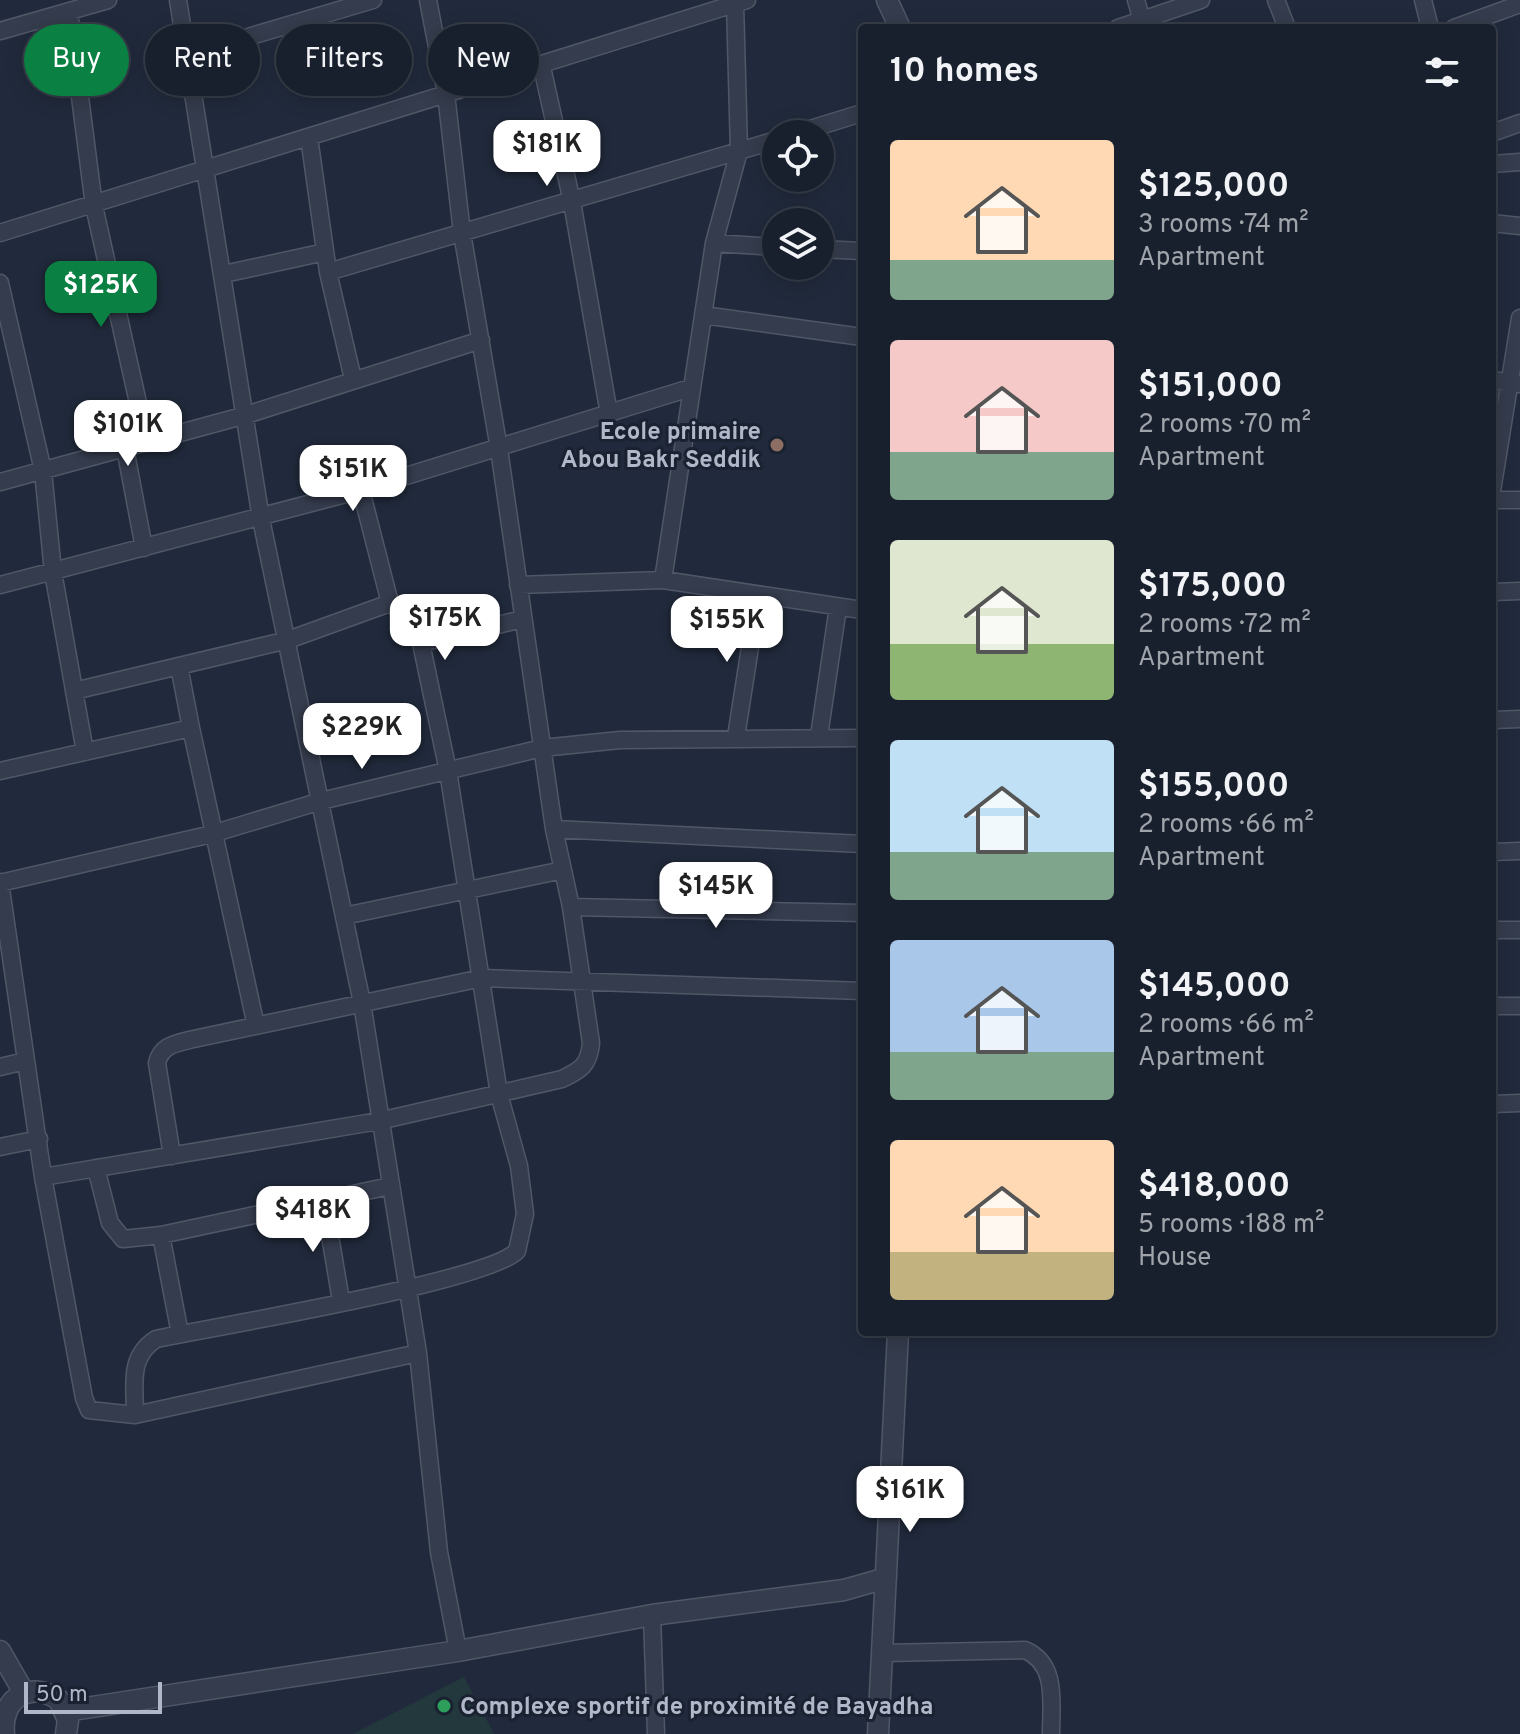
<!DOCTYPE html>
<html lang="en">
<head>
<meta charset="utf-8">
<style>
  body { margin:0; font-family:Overpass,sans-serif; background:#262d39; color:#f1f3f6; height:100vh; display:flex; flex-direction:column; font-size:30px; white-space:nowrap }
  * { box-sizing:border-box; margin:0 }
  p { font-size:26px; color:#9fa3aa }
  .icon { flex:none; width:44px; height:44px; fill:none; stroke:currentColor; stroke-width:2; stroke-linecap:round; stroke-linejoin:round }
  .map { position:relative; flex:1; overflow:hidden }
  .panel { position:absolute; left:858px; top:24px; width:638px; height:1312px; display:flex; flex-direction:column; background:#19202d; border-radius:8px; box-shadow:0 4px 20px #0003,0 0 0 2px #373e49 }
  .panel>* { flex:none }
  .top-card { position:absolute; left:24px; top:24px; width:714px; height:72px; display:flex; gap:16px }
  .tools { position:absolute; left:762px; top:120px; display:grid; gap:16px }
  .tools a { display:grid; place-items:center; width:72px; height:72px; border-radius:50%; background:#19202d; box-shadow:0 4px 20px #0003,0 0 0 2px #373e49; font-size:40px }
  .scale { position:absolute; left:24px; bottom:20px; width:138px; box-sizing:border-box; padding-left:8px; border:4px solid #b0b7c8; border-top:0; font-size:22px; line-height:28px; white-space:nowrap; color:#b0b7c8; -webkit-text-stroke:6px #1a2231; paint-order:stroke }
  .price { position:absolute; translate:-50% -68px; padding:0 18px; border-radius:16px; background:#fff; color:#222; font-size:26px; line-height:52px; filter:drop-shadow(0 2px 4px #0008) }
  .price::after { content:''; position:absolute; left:50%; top:48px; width:24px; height:18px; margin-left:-12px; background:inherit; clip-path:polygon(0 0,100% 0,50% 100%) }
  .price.current { background:#0b8043; color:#fff }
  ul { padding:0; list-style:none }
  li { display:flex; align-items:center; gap:24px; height:200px; padding:0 32px }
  li span { display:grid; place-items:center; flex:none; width:224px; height:160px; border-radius:8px; color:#555 }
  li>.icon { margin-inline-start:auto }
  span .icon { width:96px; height:96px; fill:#fffc; stroke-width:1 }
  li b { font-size:34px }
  h2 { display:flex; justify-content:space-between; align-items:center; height:96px; padding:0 32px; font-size:34px }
  .pill { padding:0 28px; border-radius:36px; background:#19202d; box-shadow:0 4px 20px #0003,0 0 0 2px #373e49; font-size:28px; line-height:72px }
  .pill.current { background:#0b8043; color:#fff }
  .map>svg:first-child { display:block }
  .green { fill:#23383d }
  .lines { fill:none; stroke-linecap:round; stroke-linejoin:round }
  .minor-casing { stroke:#505767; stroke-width:19 }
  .tertiary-casing { stroke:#505767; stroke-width:23 }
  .minor { stroke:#353c4d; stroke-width:16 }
  .tertiary { stroke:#353c4d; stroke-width:20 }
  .education-dot { fill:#8d6e63; stroke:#1a2231; stroke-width:3 }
  .leisure-dot { fill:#2e9e5b; stroke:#1a2231; stroke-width:3 }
  .labels { text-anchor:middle; stroke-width:6; stroke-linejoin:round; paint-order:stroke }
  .poi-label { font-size:24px; font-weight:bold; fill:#b0b7c8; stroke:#1a2231; text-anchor:end }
</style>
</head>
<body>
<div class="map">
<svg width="1520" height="1734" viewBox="0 0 1520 1734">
  <rect width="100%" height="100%" fill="#212a3c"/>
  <path class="green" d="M464,1677l30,57h-141z"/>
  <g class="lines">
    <g class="minor-casing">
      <path id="minor" d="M178,0l83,519 101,484 56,350 21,199 19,99
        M1136,0l8,28
        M1276,0l11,28
        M1423,0l7,28
        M735,3l4,148 -25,92 -51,337 199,30
        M69,11l25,195 53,237
        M1118,28l83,-28
        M1454,28l66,-24
        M0,31l108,-31
        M187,55l186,-55
        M542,67l30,135 37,212
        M1492,133l28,-10
        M794,134l68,-21
        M309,137l19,135 25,107
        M1492,164l28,-2
        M1492,223l28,3
        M0,233l747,-233
        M714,243l62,4
        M820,249l42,2
        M328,272l448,-132
        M224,274l101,-22
        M0,283l43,188 10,101 32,180
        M703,315l159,22
        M1492,380l28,4
        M125,448l19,100
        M0,482l246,-67 235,-75
        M361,490l29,113
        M1492,491l28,-173
        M1492,500h28
        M0,585l361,-95 329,-102
        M518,585l145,-5
        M1492,592l28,-1
        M421,643l102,-24
        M179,666l12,62
        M74,691l214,-51 102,-37 12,9 19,31 27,128 51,323 20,72 6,48 -8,37c-28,30 -303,76 -361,88 -28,18 -21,46 -21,76
        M1492,720l28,-1
        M819,736l19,-129
        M736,737l22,-141
        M0,771l191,-43 65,298
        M554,829l308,15
        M1492,852l28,-1
        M0,882l43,295 41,221 5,12 46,5 283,-62
        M0,883l212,-49 109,-33 221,-53 78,-8 242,-2
        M571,907l291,6
        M344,916l219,-46
        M1492,930h28
        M1492,1006h28
        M0,1067l25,-6
        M1492,1104l28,-1
        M0,1147l39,-8
        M172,1156l-15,-93c4,-17 17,-19 32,-23l293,-62 380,13
        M96,1168l14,55 13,16 38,-4 229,-49
        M43,1177l336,-56 183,-42c19,-9 27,-14 29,-36l-20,-136 -17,-78 -55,-380 -37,-216 -16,-139 -18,-94
        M324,1200l17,101
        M161,1235l19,99
        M652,1615l4,119
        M885,1653l140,-3c33,14 26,53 26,84"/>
    </g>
    <g class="tertiary-casing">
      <path id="tertiary" d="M887,0l13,28
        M0,1651l23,40
        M66,1711l392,-60 194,-36 192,-25 42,-12
        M4,1734c-4,-37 28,-54 55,-34l9,20 -2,14
        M878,1734l20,-402"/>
    </g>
    <use href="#minor" class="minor"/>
    <use href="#tertiary" class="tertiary"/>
  </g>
  <circle class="education-dot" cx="777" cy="445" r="8"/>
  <circle class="leisure-dot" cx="444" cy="1706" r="8"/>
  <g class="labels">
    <g class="poi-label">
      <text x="761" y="439">Ecole primaire<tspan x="761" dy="28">Abou Bakr Seddik</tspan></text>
      <text x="460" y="1714" text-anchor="start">Complexe sportif de proximité de Bayadha</text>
    </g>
  </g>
</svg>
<div class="tools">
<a><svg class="icon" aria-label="locate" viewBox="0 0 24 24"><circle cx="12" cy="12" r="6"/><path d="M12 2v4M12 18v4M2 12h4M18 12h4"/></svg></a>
<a><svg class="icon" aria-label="layers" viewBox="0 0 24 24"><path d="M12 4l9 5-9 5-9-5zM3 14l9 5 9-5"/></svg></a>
</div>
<div class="scale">50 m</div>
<b class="price" style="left:547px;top:188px">$181K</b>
<b class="price current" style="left:101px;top:329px">$125K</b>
<b class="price" style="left:128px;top:468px">$101K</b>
<b class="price" style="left:353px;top:513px">$151K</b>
<b class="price" style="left:445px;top:662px">$175K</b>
<b class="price" style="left:727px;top:664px">$155K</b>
<b class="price" style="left:362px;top:771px">$229K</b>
<b class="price" style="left:716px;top:930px">$145K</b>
<b class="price" style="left:313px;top:1254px">$418K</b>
<b class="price" style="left:910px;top:1534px">$161K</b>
<div class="top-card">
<a class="pill current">Buy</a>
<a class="pill">Rent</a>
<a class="pill">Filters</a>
<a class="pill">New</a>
</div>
<section class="panel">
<h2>10 homes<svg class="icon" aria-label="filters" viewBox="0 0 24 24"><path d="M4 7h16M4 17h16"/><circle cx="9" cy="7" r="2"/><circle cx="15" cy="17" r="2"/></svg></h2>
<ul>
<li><span style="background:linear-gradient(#ffd9b3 75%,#7fa58c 0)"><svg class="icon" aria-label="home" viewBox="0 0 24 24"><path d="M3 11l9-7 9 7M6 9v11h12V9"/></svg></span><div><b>$125,000</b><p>3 rooms · 74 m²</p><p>Apartment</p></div></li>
<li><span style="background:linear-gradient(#f6c9c9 70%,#7fa58c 0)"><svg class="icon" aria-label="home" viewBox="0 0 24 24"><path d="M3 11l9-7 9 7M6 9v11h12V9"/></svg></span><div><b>$151,000</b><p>2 rooms · 70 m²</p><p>Apartment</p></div></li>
<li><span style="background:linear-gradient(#dfe7d0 65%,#8fb573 0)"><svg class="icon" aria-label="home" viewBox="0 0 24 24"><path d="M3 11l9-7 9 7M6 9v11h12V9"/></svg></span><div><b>$175,000</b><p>2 rooms · 72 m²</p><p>Apartment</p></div></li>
<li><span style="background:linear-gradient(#bfe0f5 70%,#7fa58c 0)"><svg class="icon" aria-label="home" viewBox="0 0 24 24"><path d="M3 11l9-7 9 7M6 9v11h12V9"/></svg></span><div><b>$155,000</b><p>2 rooms · 66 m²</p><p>Apartment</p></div></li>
<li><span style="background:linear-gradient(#a9c7e8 70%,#7fa58c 0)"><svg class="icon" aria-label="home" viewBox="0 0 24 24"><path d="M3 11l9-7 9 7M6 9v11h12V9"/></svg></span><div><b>$145,000</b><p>2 rooms · 66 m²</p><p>Apartment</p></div></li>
<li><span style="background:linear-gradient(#ffd9b3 70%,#c2b280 0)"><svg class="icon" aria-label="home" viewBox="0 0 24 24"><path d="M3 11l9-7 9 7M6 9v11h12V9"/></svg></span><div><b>$418,000</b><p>5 rooms · 188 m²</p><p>House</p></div></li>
</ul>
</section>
</div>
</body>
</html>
